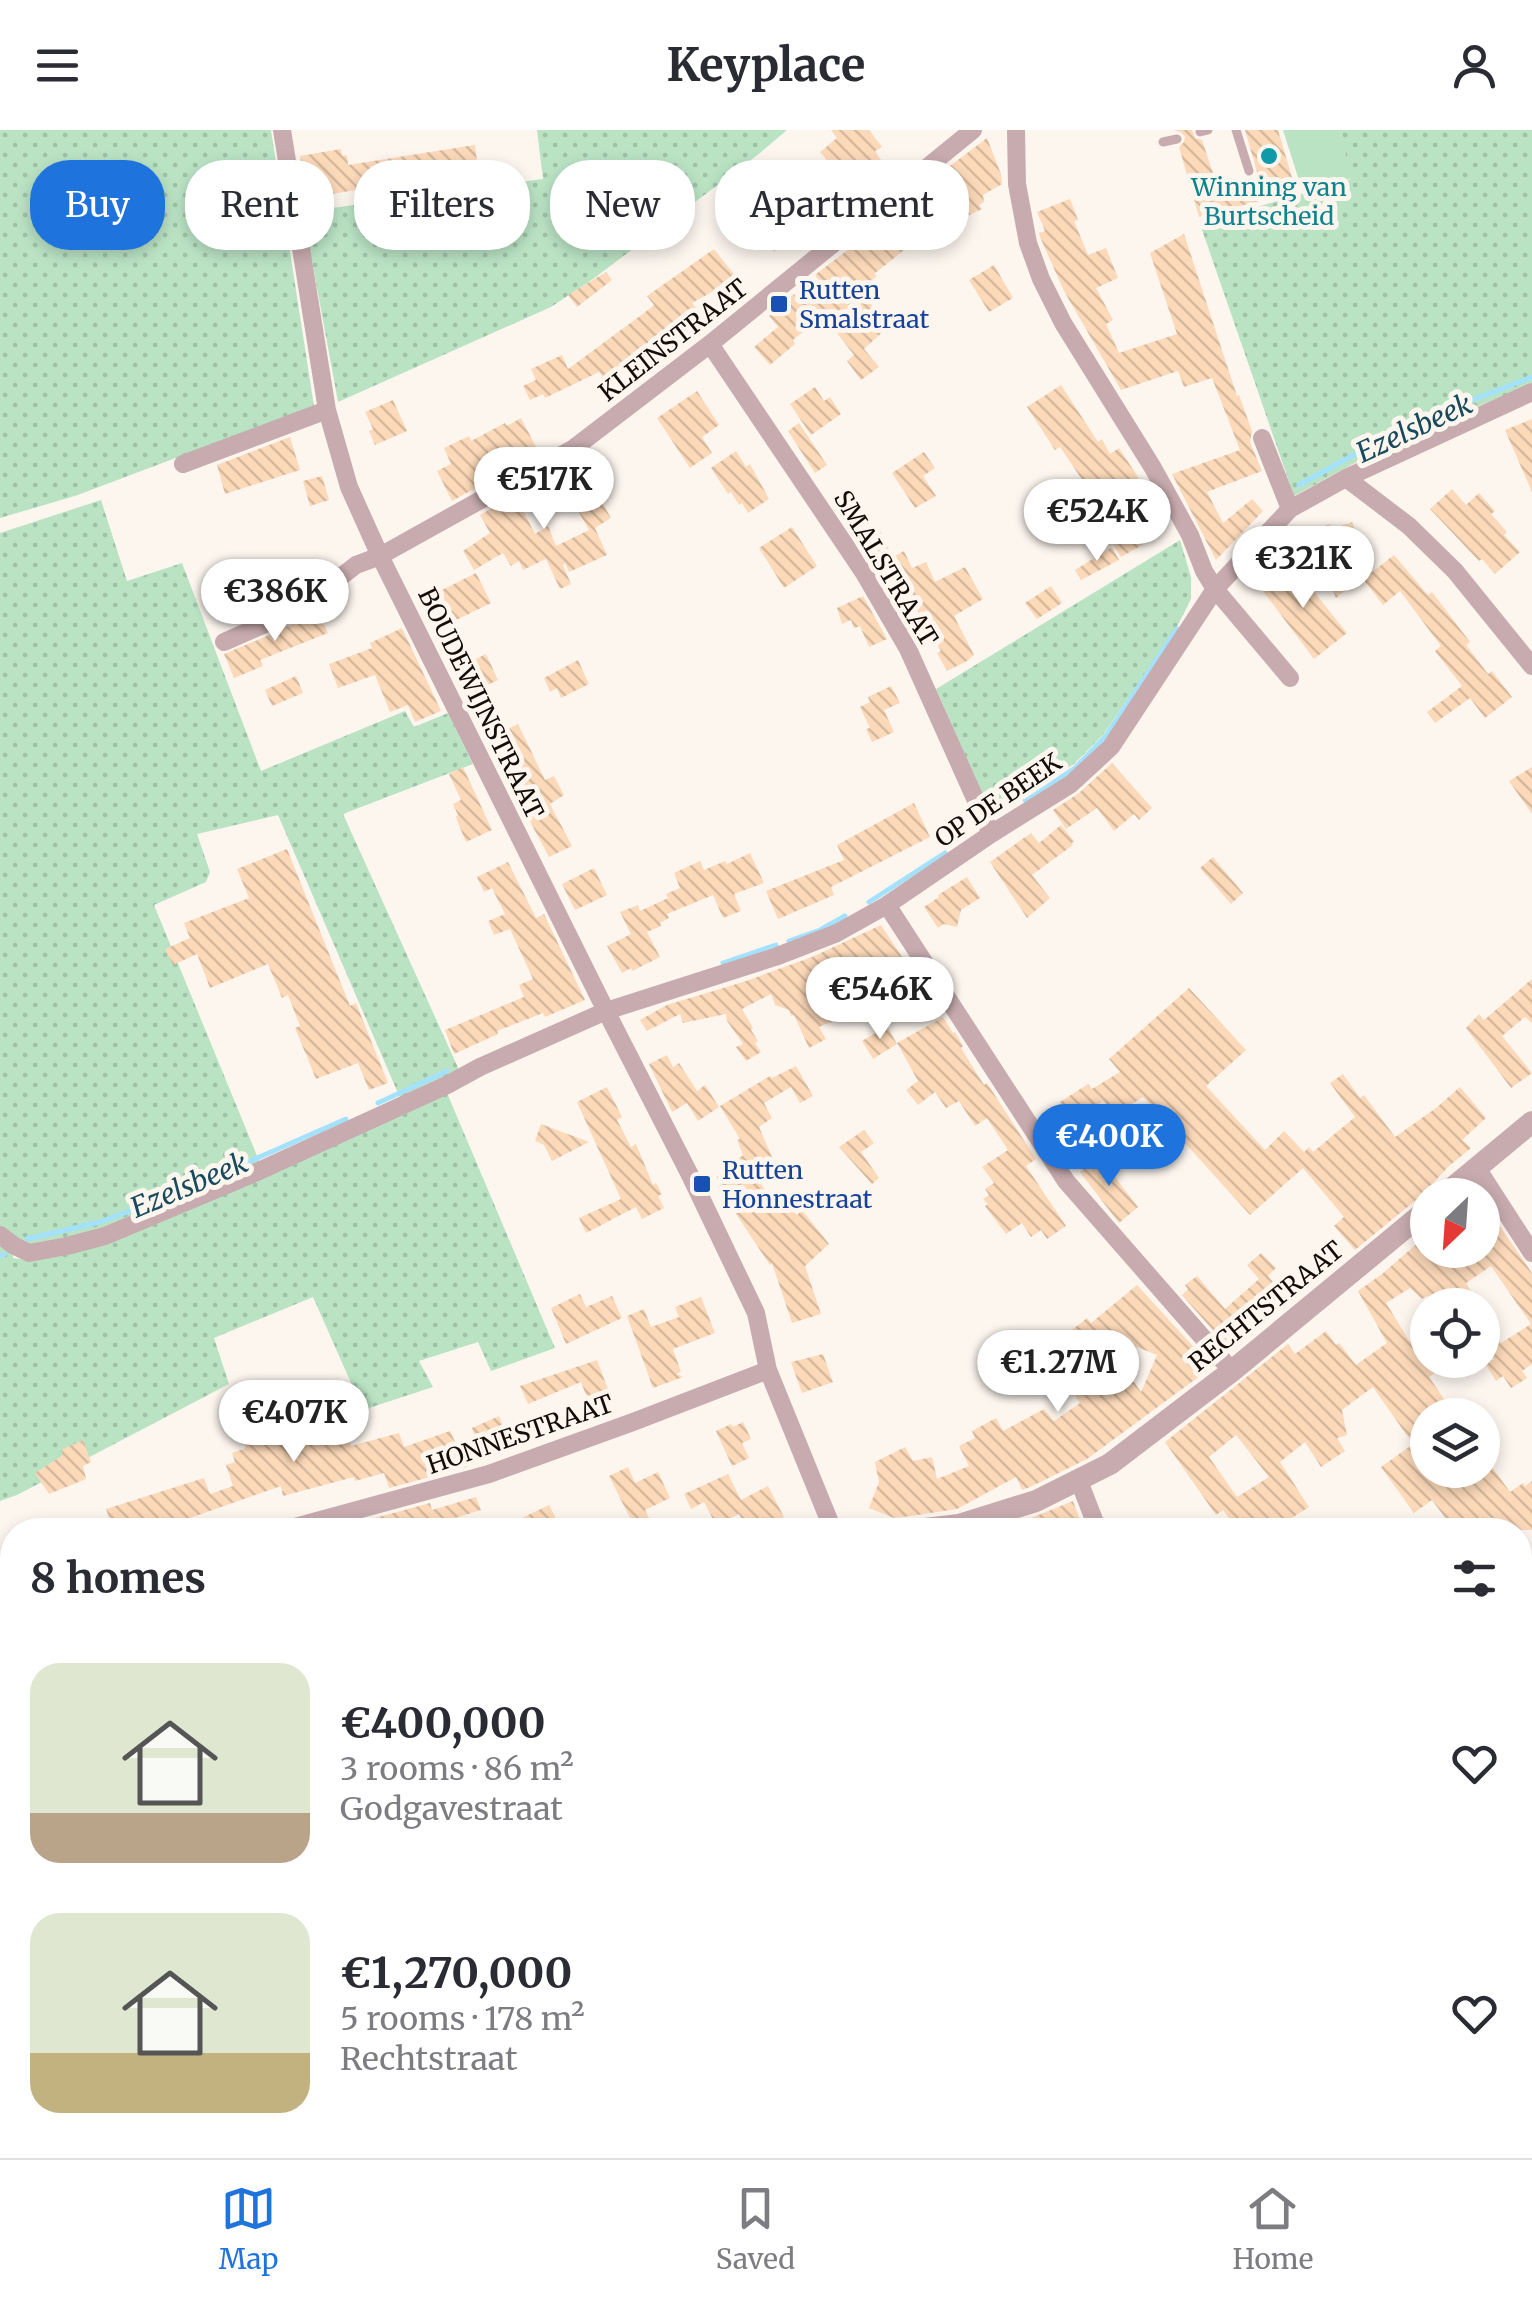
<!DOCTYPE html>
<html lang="en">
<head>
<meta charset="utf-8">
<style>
  body { margin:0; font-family:Merriweather,serif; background:#f2f2f3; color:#2b2b33; height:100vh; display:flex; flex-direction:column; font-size:38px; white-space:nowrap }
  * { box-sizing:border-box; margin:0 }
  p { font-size:32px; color:#7c7c81 }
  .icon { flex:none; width:55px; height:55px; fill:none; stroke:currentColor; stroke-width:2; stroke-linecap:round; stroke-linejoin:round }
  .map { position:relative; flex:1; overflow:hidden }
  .sheet { position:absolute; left:0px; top:1388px; width:1532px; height:642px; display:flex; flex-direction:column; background:#fff; border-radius:40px 40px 0 0; box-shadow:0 5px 15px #0003 }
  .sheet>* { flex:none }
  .banner { position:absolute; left:30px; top:30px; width:1000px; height:90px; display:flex; gap:20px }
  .needle { width:65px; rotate:205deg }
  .buttons { position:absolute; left:1410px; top:1048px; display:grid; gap:20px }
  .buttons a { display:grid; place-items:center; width:90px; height:90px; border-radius:50%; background:#fff; box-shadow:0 5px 15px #0003; font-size:50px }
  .price { position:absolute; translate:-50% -85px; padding:0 22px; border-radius:35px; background:#fff; color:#222; font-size:32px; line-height:65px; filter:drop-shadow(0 2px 5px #0008) }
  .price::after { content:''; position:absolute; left:50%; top:60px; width:30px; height:22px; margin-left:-15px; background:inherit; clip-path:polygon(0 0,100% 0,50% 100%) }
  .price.on { background:#1f73dd; color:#fff }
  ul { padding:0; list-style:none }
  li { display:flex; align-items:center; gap:30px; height:250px; padding:0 30px }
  li span { display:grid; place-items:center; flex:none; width:280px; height:200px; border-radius:30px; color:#555 }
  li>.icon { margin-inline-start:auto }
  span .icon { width:120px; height:120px; fill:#fffc; stroke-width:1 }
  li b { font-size:42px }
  h2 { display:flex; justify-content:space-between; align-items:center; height:120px; padding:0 30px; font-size:42px }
  .tag { padding:0 35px; border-radius:40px; background:#fff; box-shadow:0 5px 15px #0003; font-size:35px; line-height:90px }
  .tag.on { background:#1f73dd; color:#fff }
  header { display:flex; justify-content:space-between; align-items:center; height:130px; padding:0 30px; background:#fff; font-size:45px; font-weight:700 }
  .menu { display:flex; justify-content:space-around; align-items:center; height:140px; border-top:2px solid #e1e1e2; background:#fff; font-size:28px; color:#7c7c81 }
  .menu a { display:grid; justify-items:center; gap:5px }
  .menu .on { color:#1f73dd }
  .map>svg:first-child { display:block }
  .grass { fill:url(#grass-dots) }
  .garden { fill:#bae3c4 }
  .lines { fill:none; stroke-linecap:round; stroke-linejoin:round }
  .stream { stroke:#a4e1fc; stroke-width:5 }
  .building { fill:url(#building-back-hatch); fill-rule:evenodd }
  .service { stroke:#c7abae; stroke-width:9 }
  .minor { stroke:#c7abae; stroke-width:18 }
  .tertiary { stroke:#c7abae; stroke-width:22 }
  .culture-dot { fill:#0f9aa8; stroke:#fdf6ef; stroke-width:4 }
  .transit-dot { fill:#1a4fb4; stroke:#fdf6ef; stroke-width:4 }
  .labels { text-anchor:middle; stroke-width:10; stroke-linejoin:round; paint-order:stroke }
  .culture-label { font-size:25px; fill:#0d838f; stroke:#fdf6ef }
  .transit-label { font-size:25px; fill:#164399; stroke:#fdf6ef; text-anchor:start }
  .street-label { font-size:25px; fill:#130d07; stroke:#fdf6ef }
  .water-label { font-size:28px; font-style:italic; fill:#184a5d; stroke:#fdf6ef }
</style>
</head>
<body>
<header><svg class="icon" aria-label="menu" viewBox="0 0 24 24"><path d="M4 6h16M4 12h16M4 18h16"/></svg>Keyplace<svg class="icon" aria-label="person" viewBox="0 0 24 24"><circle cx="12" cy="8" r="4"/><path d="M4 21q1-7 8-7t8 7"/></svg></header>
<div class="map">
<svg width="1532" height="2028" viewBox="0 0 1532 2028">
  <defs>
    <pattern id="grass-dots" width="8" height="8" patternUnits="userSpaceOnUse" patternTransform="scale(2.5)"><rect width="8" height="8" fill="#bae3c4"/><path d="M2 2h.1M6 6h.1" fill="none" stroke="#9fc2a7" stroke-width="1.8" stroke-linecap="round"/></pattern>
    <pattern id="building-back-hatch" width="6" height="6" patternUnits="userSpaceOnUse" patternTransform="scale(2.5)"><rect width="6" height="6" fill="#fcd9b9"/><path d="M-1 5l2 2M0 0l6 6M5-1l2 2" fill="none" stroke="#d7b99e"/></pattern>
  </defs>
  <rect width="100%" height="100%" fill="#fdf6ef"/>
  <path class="grass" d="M0,0h271l43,276 -239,90 -75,22z
    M537,0h250l-27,23 -167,126 -42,28 -213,95 -35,-190 240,-33z
    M1339,0h193v254l-137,57 -101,55 -94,-272 151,-45z
    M101,370l26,81 55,-18 79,208 144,-60 9,16 34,-14 25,51 -130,50 117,258 -59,28 -123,-285 -81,19 13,38 -4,10 -52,23 106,258 -133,57 -56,18 -58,14v6l13,2 29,-3 108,-36 284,-128 108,255 -64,23 -13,-29 -59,19 14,26 -70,23 -50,-113 -99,41 15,46 -212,111 -17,6v-968z
    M1180,410l11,37v22l-14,28 -74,108 -29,29 -54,34 -19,9 -16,-7 -49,-111z
    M38,2018h261l2,10h-263z
    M439,2018h408l-42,10h-364z"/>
  <path class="garden" d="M1283,0h56l13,48 -49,15z"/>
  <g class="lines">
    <path class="stream" d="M1299,355l109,-60 124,-48
      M1025,670l50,-32 31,-32 71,-107
      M869,772l76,-49
      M789,811l31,-11 25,-14
      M723,833l53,-18
      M378,973l69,-32
      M27,1109l73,-17 80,-30 166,-73
      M0,1126l5,-2"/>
  </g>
  <path class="building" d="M831,0h38l13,17 -7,4 8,12 -18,12 -91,77 -19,-22 40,-33 -13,-16 15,-12 12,16 23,-19 -12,-14 17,-14z
    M1174,0h18l3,8 7,2 11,33h3l5,19 39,-10 -15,-52h33l18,61 -97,26 -20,-70 5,-5 1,-6 -5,-4z
    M987,8l14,36 1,10 -19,11 1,7 -5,3 3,4 -31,15 -25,-40z
    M475,15l3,25 -171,28 -7,-42 41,-7 1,7 5,-1 1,10z
    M1070,69l8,21 -4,1 14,34 18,-7 12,30 -22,10 17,32 -7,4 13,29 58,-19 -27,-81 34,-19 53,162 2,-1 13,36 -2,11 12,29 -55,21 16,31 29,-24 11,12 -47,49 -44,-86 68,-24 -28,-72 -28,9 -6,-16 -57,19 -57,-99 -24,-54 -1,-4 6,-2 -8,-19z
    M887,90l21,27 -34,27 3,2 -17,13 28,38 -24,22 15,18 -18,13 -14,-19 7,-6 -31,-40 -30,25 2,4 -25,21 -16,-18 24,-20 -9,-11 25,-22 7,8 21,-17 -7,-10z
    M714,119l23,29 -45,25 19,24 -8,7 -20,-20 -44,36 4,5 -36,28 -8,-11 -54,26 -2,-4 -13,6 -7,-14 13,-6 -5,-11 31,-14 6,14 76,-56 10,-8 -7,-9z
    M994,135l19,33 -24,14 -20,-32z
    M606,142l6,8 -35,27 -9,-12z
    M1061,255l37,57 4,-3 8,15 9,-6 32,49 16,30 -13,7 2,3 -35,20 -17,-27 16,-10 -27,-41 -8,5 -25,-37 -5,3 -28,-43z
    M815,257l9,14 6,-4 11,17 -30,21 -21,-31z
    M697,261l22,34 -17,12 10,16 -22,15 -33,-50z
    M393,270l14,31 -32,14 -6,-14 4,-2 -8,-17z
    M521,288l16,31 -29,16 2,4 -58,32 -15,-30 14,-7 -7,-16 25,-12 2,5 34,-18 2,3z
    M1532,289v73l-27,-62z
    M799,293l28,42 -12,8 -27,-42z
    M290,307l10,33 -75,24 -8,-29z
    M736,321l10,16 4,-3 19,35 -21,14 -6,-10 -3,2 -8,-13 -3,2 -17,-26z
    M924,322l11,16 -12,8 13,20 -21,12 -23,-35z
    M578,330l33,58 -16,10 12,27 -38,17 -4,-9 -2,2 8,19 -11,5 -14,-30 -23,11 -4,-9 -8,5 -8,-13 -29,17 -11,-19 27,-18 -10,-18 27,-15 3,4 8,-4 17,34 13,-8 8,20 33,-16 -33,-58z
    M322,346l7,24 -19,6 -7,-25z
    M1452,359l14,16 13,-12 16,18 -4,3 16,18 -3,3 16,17 -25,22 -13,-15 -3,2 -49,-52z
    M866,386l11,17 3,-2 13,26 11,-6 8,17 14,-6 9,20 30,-15 18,32 -29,17 20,39 -7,6 -20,10 -10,-18 4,-2 -24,-41 -6,4 -5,-10 -7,4 -16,-26 4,-2 -14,-28 -6,3 -8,-12 5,-3 -11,-16z
    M1352,392l9,25 -31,12 -6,-15 -8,4 -6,-16 20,-8 2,5z
    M792,397l25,39 -33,22 -25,-40z
    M1112,417l7,13 -38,20 -6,-10z
    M1394,425l34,40 4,-3 38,50 -4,3 22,29 4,-3 20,26 -27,21 -15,-20 -35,25 -8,-11 35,-26 -27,-35 6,-5 -41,-55 -17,14 -20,-26z
    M1341,432l15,19 -20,17 -10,-24z
    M1291,433l56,70 -33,26 -54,-72z
    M273,435l9,24 -55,22 -9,-24z
    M476,443l15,30 -41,20 -14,-30z
    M1051,456l11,17 -25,16 -12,-16z
    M863,466l24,43 -18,8 -9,-21 -6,2 -3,-8 -9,4 -5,-16z
    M317,480l11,23 -68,27 3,6 -29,12 -10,-24 55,-23z
    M402,498l39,83 -26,11 -7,-17 -18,7 -15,-37 -37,13 -9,-24 43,-16 -2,-5z
    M486,524l12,26 -33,16 -12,-26z
    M578,530l11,24 -28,14 -4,-10 -7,4 -6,-14z
    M296,546l7,17 -31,13 -7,-16z
    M891,556l9,17 -16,7 10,22 -22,10 -6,-13 4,-1 -10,-21 10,-5 -2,-5z
    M518,594l27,56 9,-4 10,19 -14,9 22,42 -23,11 -63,-118z
    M1112,633l40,45 -13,12 -5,-6 -20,17 -17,-23 -31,21 -13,-19 26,-17z
    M463,637l29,63 -26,12 -8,-19 -2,-7 2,-1 -5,-11 8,-4 -12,-26z
    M1532,637v47l-23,-33z
    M914,673l16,34 -99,50 3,8 -56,24 -12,-28 78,-31 -7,-15z
    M1061,695l13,16 -3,3 2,1 -41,30 18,23 -23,20 -37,-56 41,-29 8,10z
    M287,719l63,157 6,-3 32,80 -19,7 -11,-27 -42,16 -21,-51 5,-2 -12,-31 -6,3 -14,-34 -58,24 -13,-34 -24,11 -8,-16 25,-11 -6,-15 65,-25 -12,-29z
    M750,723l14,30 -30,11 7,17 -18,7 -10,-23 -46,19 2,4 -9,5 1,3 -14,6 13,25 -28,14 -1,-3 -9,5 -15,-27 24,-12 -11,-22 18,-7 2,6 28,-13 -2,-4 14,-6 -6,-15 26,-12 4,9 21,-9 2,3z
    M1213,727l30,36 -12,11 -31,-36z
    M508,732l28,56 8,-4 41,86 -40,17 -2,-4 -46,18 1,3 -44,20 -9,-24 79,-33 -5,-12 14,-6 -23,-50 -16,6 -6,-14 17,-7 -13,-26 -8,4 -7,-15z
    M594,738l13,27 -32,15 -13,-26z
    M967,747l13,21 -19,12 -4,17 -13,-3 -6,4 -14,-21 15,-10 -1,-2z
    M881,795l31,47 -4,2 6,10 -13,8 -6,-10 -35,16 -2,-6 -31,13 8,15 -16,7 7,12 -17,9 -15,-33 -3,1 -2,-6 -14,-5 -4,-11 -29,15 11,19 -2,2 7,11 -3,2 6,9 -15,9 -10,-14 7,-3 -16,-23 -1,-7 -43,9 -3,-9 -33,17 -7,-11 27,-15 76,-23 69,-25z
    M1532,849v44l-7,-6 -23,19 30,37 -21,15 -45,-60 13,-14 5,6z
    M1189,858l57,62 -40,36 59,64 19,-19 20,21 5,-5 4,5 42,-35 -25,-34 13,-9 17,24 4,-3 31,42 41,-29 24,-21 26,31 -24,22 9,8 -22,18 -27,29 -67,55 -21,-24 10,-9 -41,-49 -53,47 -66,-73 -16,14 -22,-23 16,-15 -19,-21 -28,17 -12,-13 -31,20 -12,-19 28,-18 4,5 28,-17 -11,-13z
    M943,887l10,16 2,-1 8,14 -2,2 23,37 3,-2 49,76 -10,7 40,60 -19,13 -6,-9 -10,7 -9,-14 -16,11 -21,-28 3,-2 -5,-5 6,-4 -4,-6 9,-6 -12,-16 26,-17 -21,-32 -12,8 -16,-25 -13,7 -11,-16 -17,13 -12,-15 12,-9 -21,-38z
    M887,896l10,18 -24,15 -11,-18z
    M667,925l6,12 6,-4 18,28 8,-6 14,22 -21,14 -11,-18 -15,9 -23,-48z
    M796,936l17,30 -13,7 -9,-16 -27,16 8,15 -13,9 19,44 -17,13 18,26 3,-2 2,3 7,-4 6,8 5,-5 27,34 -24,22 16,48 -29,9 -20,-60 -2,2 -52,-78 4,-3 -5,-7 26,-22 -6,-15 3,-1 -20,-33 50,-30 2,2z
    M607,957l15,30 -5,3 14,27 5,-3 17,41 3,-2 6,11 -4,2 6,12 -22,11 -6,-12 -50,26 -7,-15 42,-19 -44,-97z
    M541,994l48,18 -37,19 -8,-16 -9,-4z
    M864,1000l10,13 -13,9 18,26 -7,6 -33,-37z
    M1097,1024l41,53 -19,16 -39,-51z
    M1482,1070l50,73v91l-10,7 5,7 -16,10 -8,-12 -7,5 -13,-21h11l-10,-16 12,-8 5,7 30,-19 -40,-58 -25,17 7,12 -18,10h-22l-6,-9 -5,3 -12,-11 -24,15 24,39 18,-11v29h26l-25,17 26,38h-27v55h54v-17l28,39 13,-9 2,3 7,-5v49h-78l-22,-30 -18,13 -33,-46 32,-23 -40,-57 -31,23 5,25 -10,3 8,13 -24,16 -16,-25 -25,20 29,45 -36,23h-36l-14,-20 -7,5 -51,-73 123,-98 7,10 31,-23 10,14 3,-2 17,22 31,-22 -29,-52 24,-17 46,-40v16h54zM1236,1305l33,42 -32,20 -28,-40z
    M1261,1123l15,15 -8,8 15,18 -28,24 6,8 -29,26 -50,-57 6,-6 -3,-4 12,-9 28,33 34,-30 -12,-14z
    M1137,1155l75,82 -125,92 -57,28 -8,3 -6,-13 -59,32 -46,7 -17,2 -25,-10 10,-26 -4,-20 30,-15 8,14 19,-4 5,22 32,-13 -10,-20 16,-8 -3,-7 24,-13 7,13 41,-22 10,12 26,-18 -5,-7 3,-3 -4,-6 2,-2 -2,-3 6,-4 -5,-5 15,-10 -22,-30 19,-15 4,5zM1101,1203l56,22 -16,37z
    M580,1164l6,13 26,-11 10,22 -56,26 -15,-36z
    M701,1167l14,36 -42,16 8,23 -5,2 7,3 -30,11 -26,-72 17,-7 7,18 28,-10 -4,-10z
    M823,1224l10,28 -31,11 -11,-31z
    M597,1230l15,40 -21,8 -10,-26 -53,22 -8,-18z
    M337,1263l14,53 48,-13 5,14 46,-16 17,36 -78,21 -5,-15 -29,8 -1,-4 -71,19 -2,-10 -125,44h-43l-7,-21 98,-31 6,16 23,-8 -7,-21 9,-3 -3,-9 14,-5 -11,-27 27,-7 3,11 41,-13 -5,-14 15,-4 2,4z
    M499,1286l8,20 -29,11 -6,-19z
    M743,1292l8,17 -9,4 7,15 -17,8 -16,-35 15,-7 2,3z
    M83,1310l8,22 -8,4 3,13 -37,15 -14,-21 28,-18 -2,-5z
    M628,1337l7,16 23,-11 12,26 -25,12 10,20h-19l-27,-54z
    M728,1344l13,26 27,-14 16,31 -26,13h-10l-9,-16 -23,11 -12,-23 -13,7 -7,-15z
    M476,1367l5,13 -65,20h-73l-1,-3 88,-24 2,7z
    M1073,1371l8,21 -22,8h-58z
    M549,1375l13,25h-65z"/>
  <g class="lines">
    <path class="service" d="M1236,0l13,41
      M1200,2l8,-2
      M1163,12l14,-3"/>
    <path class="minor" d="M282,0l45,280 22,77 31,69 226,455 85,166 65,136 12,57 65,160
      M1016,0l1,54 11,59 13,36 22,44 90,145 37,67 14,36 11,18 75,89
      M710,214l154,229 44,76 83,185
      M1262,308l28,71
      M183,334l144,-54
      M1346,348l63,48 46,45 77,95
      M224,512l50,-22 42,-24 40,-31 24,-9 194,-108 136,-104 263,-214
      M887,775l179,276 166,190
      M1477,1038l55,85
      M0,1105l13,10 16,8 38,-7 38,-10 143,-60 199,-91 33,-18 126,-56 169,-54 62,-24 50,-28 104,-71 80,-50 40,-37 104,-158 75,-80 56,-31 186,-86
      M1079,1351l19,49
      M284,1400l205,-56 144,-52 135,-52
      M1532,1519l-7,12 7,6
      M0,1544l12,-27
      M0,1654l12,126
      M960,2018v10
      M30,2028v-10
      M841,2028l42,-10"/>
    <path class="tertiary" d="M1444,1065l88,-73
      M917,1400l42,-5 77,-24 74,-37 122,-93 196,-162
      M0,1751l12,-1"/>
  </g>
  <circle class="culture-dot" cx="1269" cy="26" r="10"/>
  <g class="transit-dot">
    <rect x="769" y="164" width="20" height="20" rx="5"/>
    <rect x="692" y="1044" width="20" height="20" rx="5"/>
  </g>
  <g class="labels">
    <g class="culture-label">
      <text x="1269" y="66">Winning van<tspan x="1269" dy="29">Burtscheid</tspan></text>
    </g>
    <g class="transit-label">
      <text x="799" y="169">Rutten<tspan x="799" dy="29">Smalstraat</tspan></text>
      <text x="722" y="1049">Rutten<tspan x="722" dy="29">Honnestraat</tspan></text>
    </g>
    <g class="street-label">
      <text transform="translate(673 210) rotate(-38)" y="9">KLEINSTRAAT</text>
      <text transform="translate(886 438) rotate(59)" y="9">SMALSTRAAT</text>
      <text transform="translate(481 573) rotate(64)" y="9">BOUDEWIJNSTRAAT</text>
      <text transform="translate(998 670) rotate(-34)" y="9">OP DE BEEK</text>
      <text transform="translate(1266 1176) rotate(-39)" y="9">RECHTSTRAAT</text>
      <text transform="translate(520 1304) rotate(-19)" y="9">HONNESTRAAT</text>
    </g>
    <g class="water-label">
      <text transform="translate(1414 298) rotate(-25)" y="10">Ezelsbeek</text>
      <text transform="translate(189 1055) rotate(-23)" y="10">Ezelsbeek</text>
    </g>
  </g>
</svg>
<div class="buttons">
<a><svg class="needle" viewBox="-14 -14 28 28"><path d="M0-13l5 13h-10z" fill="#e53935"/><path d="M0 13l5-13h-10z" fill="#7c7c81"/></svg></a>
<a><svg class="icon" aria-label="locate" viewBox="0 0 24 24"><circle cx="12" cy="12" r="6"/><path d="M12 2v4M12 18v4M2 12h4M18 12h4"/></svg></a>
<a><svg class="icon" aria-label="layers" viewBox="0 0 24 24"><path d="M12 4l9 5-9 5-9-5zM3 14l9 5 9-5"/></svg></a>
</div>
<b class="price" style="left:544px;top:402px">€517K</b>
<b class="price" style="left:1097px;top:434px">€524K</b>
<b class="price" style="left:1303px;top:481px">€321K</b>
<b class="price" style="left:275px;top:514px">€386K</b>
<b class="price" style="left:880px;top:912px">€546K</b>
<b class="price on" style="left:1109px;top:1059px">€400K</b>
<b class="price" style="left:1058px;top:1285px">€1.27M</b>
<b class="price" style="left:294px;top:1335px">€407K</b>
<div class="banner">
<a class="tag on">Buy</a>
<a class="tag">Rent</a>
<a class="tag">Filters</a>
<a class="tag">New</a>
<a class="tag">Apartment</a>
</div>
<section class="sheet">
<h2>8 homes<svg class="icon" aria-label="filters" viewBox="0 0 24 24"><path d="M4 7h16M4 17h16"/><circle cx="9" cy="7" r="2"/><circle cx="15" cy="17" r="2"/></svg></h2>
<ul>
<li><span style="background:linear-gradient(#dfe7d0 75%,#b9a48a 0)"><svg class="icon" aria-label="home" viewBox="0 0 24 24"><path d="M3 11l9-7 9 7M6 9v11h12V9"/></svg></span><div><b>€400,000</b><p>3 rooms · 86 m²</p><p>Godgavestraat</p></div><svg class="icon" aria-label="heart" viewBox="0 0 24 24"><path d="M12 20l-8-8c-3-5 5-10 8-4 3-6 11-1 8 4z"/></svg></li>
<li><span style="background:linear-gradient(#dfe7d0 70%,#c2b280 0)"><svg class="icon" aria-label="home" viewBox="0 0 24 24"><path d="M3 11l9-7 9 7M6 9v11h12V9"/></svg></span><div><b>€1,270,000</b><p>5 rooms · 178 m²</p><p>Rechtstraat</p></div><svg class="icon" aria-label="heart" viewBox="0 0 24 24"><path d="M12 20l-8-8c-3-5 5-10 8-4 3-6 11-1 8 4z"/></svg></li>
</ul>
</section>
</div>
<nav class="menu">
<a class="on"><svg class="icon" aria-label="map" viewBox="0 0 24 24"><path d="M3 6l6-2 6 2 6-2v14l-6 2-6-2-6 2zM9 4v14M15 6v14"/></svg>Map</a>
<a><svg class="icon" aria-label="saved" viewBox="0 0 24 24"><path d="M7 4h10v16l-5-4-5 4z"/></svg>Saved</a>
<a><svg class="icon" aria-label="home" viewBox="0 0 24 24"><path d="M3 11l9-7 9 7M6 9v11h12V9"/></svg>Home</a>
</nav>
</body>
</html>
